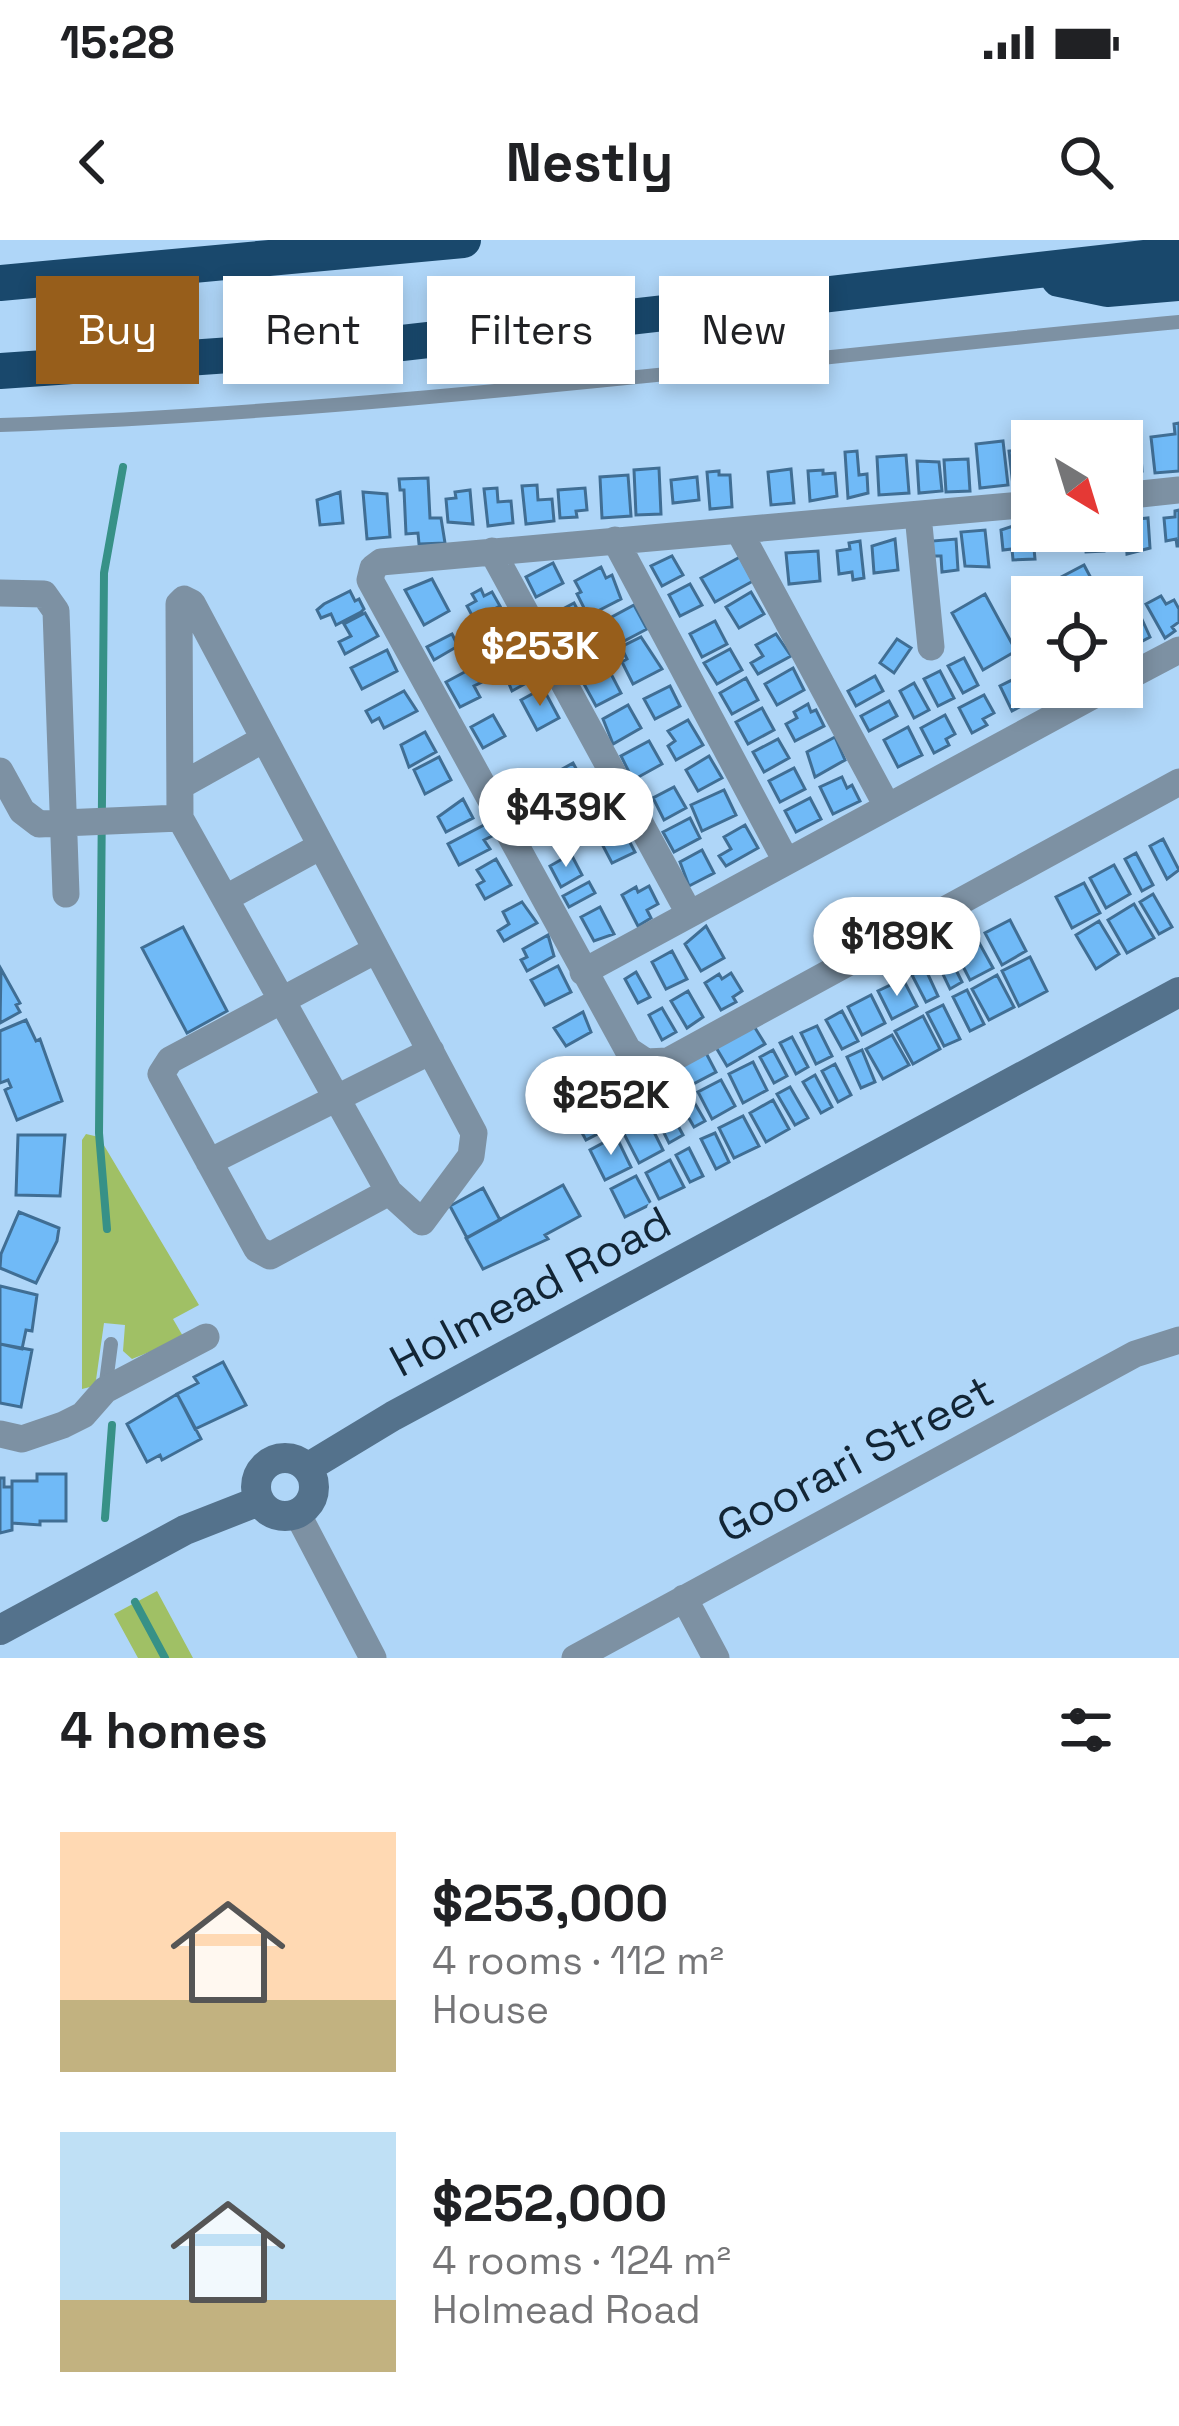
<!DOCTYPE html>
<html lang="en">
<head>
<meta charset="utf-8">
<style>
  body { margin:0; font-family:"Space Grotesk",sans-serif; background:#f6f6f6; color:#202124; height:100vh; display:flex; flex-direction:column; font-size:45px; white-space:nowrap }
  * { box-sizing:border-box; margin:0 }
  p { font-size:39px; color:#757577 }
  .icon { flex:none; width:66px; height:66px; fill:none; stroke:currentColor; stroke-width:2; stroke-linecap:round; stroke-linejoin:round }
  .map { position:relative; height:1418px; overflow:hidden }
  .side { display:flex; flex-direction:column; background:#fff; flex:1 }
  .side>* { flex:none }
  .hud { position:absolute; left:36px; top:36px; width:1107px; height:108px; display:flex; gap:24px }
  .needle { width:78px; rotate:142deg }
  .fabs { position:absolute; left:1011px; top:180px; display:grid; gap:24px }
  .fabs a { display:grid; place-items:center; width:132px; height:132px; border-radius:0px; background:#fff; box-shadow:0 6px 18px #0003; font-size:60px }
  .price { position:absolute; translate:-50% -102px; padding:0 27px; border-radius:42px; background:#fff; color:#222; font-size:39px; line-height:78px; filter:drop-shadow(0 3px 6px #0008) }
  .price::after { content:''; position:absolute; left:50%; top:72px; width:36px; height:27px; margin-left:-18px; background:inherit; clip-path:polygon(0 0,100% 0,50% 100%) }
  .price.selected { background:#975e1b; color:#fff }
  ul { padding:0; list-style:none }
  li { display:flex; align-items:center; gap:36px; height:300px; padding:0 60px }
  li span { display:grid; place-items:center; flex:none; width:336px; height:240px; border-radius:0px; color:#555 }
  li>.icon { margin-inline-start:auto }
  span .icon { width:144px; height:144px; fill:#fffc; stroke-width:1 }
  li b { font-size:51px }
  h2 { display:flex; justify-content:space-between; align-items:center; height:144px; padding:0 60px; font-size:51px }
  .pill { padding:0 42px; border-radius:0px; background:#fff; box-shadow:0 6px 18px #0003; font-size:42px; line-height:108px }
  .pill.selected { background:#975e1b; color:#fff }
  .status { display:flex; justify-content:space-between; align-items:center; height:84px; padding:0 60px; background:#fff; direction:ltr }
  .status svg { height:33px; fill:currentColor }
  header { display:flex; justify-content:space-between; align-items:center; height:156px; padding:0 60px; background:#fff; font-size:54px; font-weight:800 }
  .map>svg:first-child { display:block }
  .green { fill:#a0c065 }
  .lines { fill:none; stroke-linecap:round; stroke-linejoin:round }
  .stream { stroke:#379187; stroke-width:8 }
  .building { fill:#70baf7; stroke:#406e94; stroke-width:3 }
  .lane { stroke:#7d91a3; stroke-width:14 }
  .street { stroke:#7d91a3; stroke-width:27 }
  .secondary { stroke:#54728c; stroke-width:30 }
  .highway { stroke:#19486c; stroke-width:36 }
  .labels { text-anchor:middle; stroke-width:12; stroke-linejoin:round; paint-order:stroke }
  .street-label { font-size:45px; fill:#122535; stroke:#afd6f8 }
</style>
</head>
<body>
<div class="status"><b>15:28</b><svg viewBox="0 0 49 12"><path d="M0 12V9h3v3zM5 12V6h3v6zM10 12V3h3v9zM15 12V0h3v12zM26 1h20v11H26zM47 4h2v5h-2z"/></svg></div>
<header><svg class="icon" aria-label="back" viewBox="0 0 24 24"><path d="M15 5l-7 7 7 7"/></svg>Nestly<svg class="icon" aria-label="search" viewBox="0 0 24 24"><circle cx="10" cy="10" r="6"/><path d="M15 15l6 6"/></svg></header>
<div class="map">
<svg width="1179" height="1418" viewBox="0 0 1179 1418">
  <rect width="100%" height="100%" fill="#afd6f8"/>
  <path class="green" d="M86,894l13,3 100,168 -26,14 11,19 -52,21 -9,-8 2,-26 -21,-2 -8,57 -2,6 -12,3v-249z
    M157,1351l36,67h-55l-24,-44z"/>
  <g class="lines">
    <path class="stream" d="M107,989l-8,-96 5,-560 19,-106
      M105,1278l7,-93
      M135,1362l30,56"/>
  </g>
  <path class="building" d="M1179,183v48l-24,2 -4,-36 24,-3 -1,-10z
    M1140,200l2,31 -20,1v-31z
    M1003,201l5,44 -28,3 -4,-44z
    M1021,210l1,7 10,-1v28l-19,2 -4,-35z
    M857,211l2,24 8,-1 1,19 -20,5 -3,-46z
    M906,215l3,38 -30,2 -2,-38z
    M968,219l2,32 -24,1 -2,-32z
    M917,221l22,1 3,29 -23,2z
    M659,228l2,46 -25,1 -2,-45z
    M791,229l3,34 -23,2 -3,-33z
    M823,230v4l12,-1 2,23 -27,5 -2,-30z
    M719,231v4h11l2,32 -22,2 -3,-37z
    M628,235l3,41 -29,2 -2,-41z
    M697,237l2,23 -26,3 -2,-23z
    M428,238l2,40h11l4,25 -26,1 -1,-11 -12,1 -2,-44h-4l-1,-11z
    M537,245l1,15 14,-1 2,22 -28,3 -4,-38z
    M497,248l1,14 13,-1 2,22 -25,3 -4,-37z
    M585,248l2,22 -11,1 1,6 -17,1 -2,-28z
    M470,250l3,34 -25,-2 -2,-23 10,-1 -1,-6z
    M340,252l3,31 -23,2 -3,-25z
    M363,252l24,2 3,43 -23,2z
    M1179,270v36h-2l-1,-7 -10,2 -2,-23 11,-1v-6z
    M1137,274l1,5 10,-1 2,30 -23,6 -3,-38z
    M1022,283v5h10l3,31 -22,1 -1,-11 -9,1 -2,-20z
    M985,290l4,37 -24,-1 -4,-34z
    M1073,291h30l1,20 -18,1 -1,-7 -11,1z
    M895,299l3,31 -24,3 -2,-27z
    M956,299l2,31 -16,2 -1,-16h-8l-1,-15z
    M860,301l4,37 -11,2 -1,-8 -13,2 -2,-23 13,-2 -1,-6z
    M818,311l2,30 -31,3 -3,-31z
    M672,316l11,19 -21,11 -11,-20z
    M740,317l13,24 -38,21 -14,-24z
    M553,323l10,20 -27,14 -10,-20z
    M1084,325l17,32h-69v16l-9,-16z
    M601,327l5,11 6,-3 9,24 -33,17 -11,-22 4,-2 -6,-11z
    M432,339l17,32 -25,14 -19,-35z
    M690,344l12,21 -22,11 -11,-21z
    M481,349l3,7 8,-4 8,14 -26,13 -7,-13 9,-5 -4,-7z
    M350,351l5,10 4,-2 5,10 -3,3 -25,13 -5,-11 -10,4 -4,-8 7,-6z
    M751,352l13,22 -25,14 -13,-21z
    M985,354l31,57 -33,19 -31,-57z
    M1161,356l5,8 8,-4 5,9v13l-7,5 3,4 -10,7 -19,-34z
    M574,363l10,19 -26,15 -10,-20z
    M634,365l13,24 -38,20 -12,-24z
    M365,373l13,23 -33,18 -6,-12 12,-6 -7,-12z
    M1140,375l10,22 -21,11 -7,-24z
    M503,379l11,19 -19,11 -11,-20z
    M715,381l12,23 -25,13 -12,-23z
    M452,394l6,12 -24,14 -7,-13z
    M776,394l15,22 -33,18 -7,-11 12,-7 -7,-11z
    M641,397l21,32 -29,15 -11,-22 5,-3 -6,-12z
    M593,399l11,20 -26,15 -11,-20z
    M897,399l14,9 -17,25 -14,-10z
    M730,409l12,21 -25,14 -13,-21z
    M387,410l10,21 -35,18 -11,-21z
    M522,414l17,22 -27,15 -11,-26z
    M964,418l14,27 -15,8 -15,-27z
    M474,427l8,15 -8,4 6,11 -20,10 -14,-25z
    M793,428l11,22 -27,15 -12,-21z
    M609,430l12,23 -25,13 -12,-22z
    M940,431l14,27 -16,8 -14,-27z
    M875,436l8,15 -27,15 -8,-15z
    M1018,437l13,24 -19,10 -12,-25z
    M746,438l12,22 -26,14 -12,-21z
    M914,443l15,27 -15,8 -14,-27z
    M670,446l10,20 -25,13 -11,-20z
    M543,448l16,30 -22,12 -16,-30z
    M404,451l13,20 -33,17 -5,-10 -7,4 -6,-11z
    M984,455l10,18 -11,6 4,6 -15,8 -13,-25z
    M889,461l8,15 -28,15 -8,-15z
    M808,464l3,8 5,-2 8,16 -29,15 -9,-17 11,-6 -3,-6z
    M628,465l13,23 -28,16 -10,-25z
    M762,468l12,22 -26,14 -12,-22z
    M493,475l12,21 -22,12 -12,-21z
    M945,475l10,19 -9,5 3,6 -15,8 -13,-25z
    M688,480l15,25 -27,15 -8,-14 7,-5 -7,-10z
    M908,487l14,28 -24,12 -14,-27z
    M425,492l11,20 -27,15 -8,-22z
    M835,497l10,23 -30,17 -8,-25z
    M778,499l11,19 -25,14 -11,-20z
    M649,501l13,23 -29,16 -12,-24z
    M709,516l13,22 -24,13 -12,-21z
    M439,517l12,23 -26,14 -11,-24z
    M573,523l26,47 -61,34 -26,-47z
    M794,528l11,21 -25,13 -11,-21z
    M842,537l5,11 5,-3 8,16 -27,13 -13,-27z
    M674,547l12,21 -22,12 -11,-22z
    M724,550l12,25 -34,16 -11,-26z
    M810,558l11,21 -25,13 -11,-21z
    M463,559l10,19 -27,14 -8,-15z
    M690,578l10,20 -26,14 -11,-20z
    M486,584l6,12 -8,4 6,9 -31,16 -11,-21z
    M745,585l13,23 -32,18 -7,-10 12,-7 -7,-12z
    M625,593l10,19 -23,11 -10,-19z
    M1163,599l16,31 -12,9 -17,-33z
    M702,610l12,23 -25,13 -9,-24z
    M1136,613l17,32 -11,6 -17,-32z
    M571,614l11,21 -21,12 -11,-21z
    M496,619l15,26 -26,14 -8,-14 7,-4 -7,-11z
    M1114,625l16,29 -24,14 -16,-30z
    M589,642l6,11 -26,14 -6,-11z
    M1084,643l16,30 -28,15 -16,-31z
    M649,646l9,18 -11,6 4,8 -13,8 -16,-31 14,-8 2,5z
    M1153,654l19,33 -13,7 -19,-32z
    M522,662l15,21 -33,18 -6,-10 11,-7 -6,-12z
    M1134,664l20,34 -27,15 -19,-33z
    M600,667l14,27 -20,7 -13,-24z
    M1010,680l16,31 -24,14 -17,-32z
    M1099,681l20,33 -23,15 -20,-34z
    M706,686l18,32 -23,13 -16,-27z
    M183,687l44,84 -40,22 -45,-85z
    M548,695l6,21 -27,15 -6,-11 6,-3 -4,-8z
    M977,699l16,29 -23,12 -15,-29z
    M672,711l15,28 -21,10 -14,-27z
    M949,716l13,26 -12,7 -13,-27z
    M1030,717l17,34 -28,15 -17,-35z
    M558,726l13,26 -26,13 -14,-25z
    M925,728l13,28 -12,6 -14,-27z
    M1,729l19,34 -4,2 4,7 -20,11z
    M636,732l14,25 -12,6 -13,-24z
    M731,733l11,18 -9,6 3,5 -15,8 -16,-27 14,-9 3,5z
    M997,735l17,32 -25,13 -17,-31z
    M903,739l14,27 -25,13 -14,-28z
    M967,750l17,34 -14,7 -17,-34z
    M688,751l15,26 -16,11 -16,-27z
    M871,755l14,28 -23,12 -14,-28z
    M943,765l17,34 -16,7 -17,-33z
    M662,768l14,24 -14,8 -13,-25z
    M842,771l16,30 -16,8 -16,-29z
    M583,772l8,20 -25,14 -12,-18z
    M923,776l17,33 -27,15 -18,-33z
    M26,780l10,21 4,-2 22,62 -45,19 -12,-30 6,-3 -3,-7 -8,3v-52z
    M752,783l13,21 -38,22 -13,-22z
    M817,786l15,30 -16,8 -15,-31z
    M892,795l17,30 -26,14 -17,-30z
    M792,797l16,30 -12,7 -16,-31z
    M773,810l14,26 -13,7 -14,-26z
    M862,810l13,32 -14,6 -14,-31z
    M705,811l11,21 -38,20 -11,-20z
    M753,822l14,28 -24,13 -14,-29z
    M835,824l16,31 -13,7 -16,-31z
    M815,835l17,32 -11,6 -18,-31z
    M721,840l14,26 -23,13 -14,-27z
    M650,842l11,20 -39,21 -12,-20z
    M790,847l18,31 -13,7 -18,-31z
    M690,855l15,26 -11,6 -15,-26z
    M773,860l16,29 -23,13 -16,-29z
    M599,867l10,21 -23,12 -11,-20z
    M668,867l15,28 -14,8 -14,-28z
    M743,876l16,30 -25,12 -15,-30z
    M648,880l15,30 -24,13 -16,-31z
    M715,893l14,29 -13,7 -15,-30z
    M18,895h47l-5,61 -44,-1z
    M616,896l15,31 -26,13 -15,-30z
    M689,908l14,28 -13,6 -14,-27z
    M670,920l14,27 -25,12 -13,-26z
    M636,936l15,28 -26,13 -14,-28z
    M563,945l17,31 -35,19 3,4 -65,30 -17,-31z
    M483,948l17,32 -33,18 -17,-32z
    M19,972l40,16 -2,13 -21,42 -36,-15 1,-14z
    M0,1046l37,9 -5,36 -6,-1 -4,19 -22,-5z
    M0,1104l32,6 -11,57 -21,-4z
    M223,1122l23,43 -51,24 -18,-35 21,-11 -4,-6z
    M177,1154l24,45 -39,21 -2,-5 -13,7 -20,-38z
    M37,1234h29v47h-26v4l-28,-2v-42h25z
    M0,1238h4v9h8v43l-12,3z"/>
  <g class="lines">
    <path class="lane" d="M0,185c394,-14 787,-67 1179,-103
      M105,1150l6,-46"/>
    <path class="street" d="M1122,256l57,-6
      M1032,264l-651,58 -8,6 -3,12 258,470 18,12 22,-1 511,-279
      M918,275l13,132
      M739,291l148,275
      M615,300l171,321
      M492,311l197,362
      M0,353l44,1 12,17 10,283
      M184,359l8,4 282,530 -3,23 -49,66 -33,-30 -209,-374 -1,-214z
      M1122,440l57,-30
      M0,531l22,40 17,13 141,-6
      M180,546l84,-47
      M226,658l95,-52
      M376,710l-206,110 -9,14 96,175 13,7 119,-64
      M583,732l526,-285
      M209,922l222,-111
      M0,1194l22,5 41,-14 20,-10 22,-25 101,-53
      M297,1273l76,145
      M684,1358l32,60
      M575,1418l560,-304 44,-14"/>
    <path class="secondary" d="M256 1247a29 29 0 1 1 58 0a29 29 0 1 1-58 0Z
      M307,1228l86,-52 786,-424
      M0,1390l185,-100 74,-29"/>
    <path class="highway" d="M1059,39l48,10 72,-6
      M0,43l463,-43
      M0,131l402,-28 777,-89"/>
  </g>
  <g class="labels">
    <g class="street-label">
      <text transform="translate(530 1051) rotate(-28)" y="16">Holmead Road</text>
      <text transform="translate(855 1218) rotate(-28)" y="16">Goorari Street</text>
    </g>
  </g>
</svg>
<div class="fabs">
<a><svg class="needle" viewBox="-14 -14 28 28"><path d="M0-13l5 13h-10z" fill="#e53935"/><path d="M0 13l5-13h-10z" fill="#757577"/></svg></a>
<a><svg class="icon" aria-label="locate" viewBox="0 0 24 24"><circle cx="12" cy="12" r="6"/><path d="M12 2v4M12 18v4M2 12h4M18 12h4"/></svg></a>
</div>
<b class="price selected" style="left:540px;top:469px">$253K</b>
<b class="price" style="left:566px;top:630px">$439K</b>
<b class="price" style="left:897px;top:759px">$189K</b>
<b class="price" style="left:611px;top:918px">$252K</b>
<div class="hud">
<a class="pill selected">Buy</a>
<a class="pill">Rent</a>
<a class="pill">Filters</a>
<a class="pill">New</a>
</div>
</div>
<section class="side">
<h2>4 homes<svg class="icon" aria-label="filters" viewBox="0 0 24 24"><path d="M4 7h16M4 17h16"/><circle cx="9" cy="7" r="2"/><circle cx="15" cy="17" r="2"/></svg></h2>
<ul>
<li><span style="background:linear-gradient(#ffd9b3 70%,#c2b280 0)"><svg class="icon" aria-label="home" viewBox="0 0 24 24"><path d="M3 11l9-7 9 7M6 9v11h12V9"/></svg></span><div><b>$253,000</b><p>4 rooms · 112 m²</p><p>House</p></div></li>
<li><span style="background:linear-gradient(#bfe0f5 70%,#c2b280 0)"><svg class="icon" aria-label="home" viewBox="0 0 24 24"><path d="M3 11l9-7 9 7M6 9v11h12V9"/></svg></span><div><b>$252,000</b><p>4 rooms · 124 m²</p><p>Holmead Road</p></div></li>
</ul>
</section>
</body>
</html>
